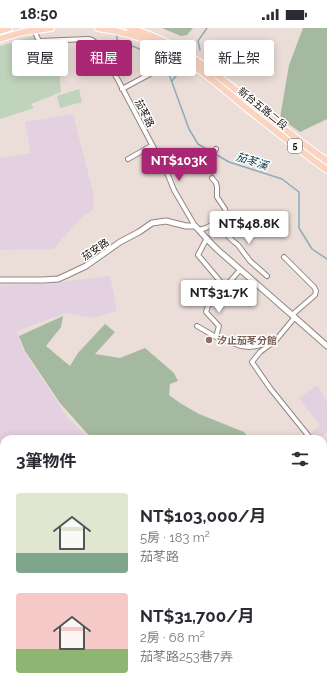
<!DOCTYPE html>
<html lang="zh-TW">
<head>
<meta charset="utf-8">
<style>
  body { margin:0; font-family:Raleway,"Noto Sans TC",sans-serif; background:#f2f2f3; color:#2b2b33; height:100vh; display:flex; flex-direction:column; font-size:15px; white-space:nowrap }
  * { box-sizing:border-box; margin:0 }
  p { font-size:13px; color:#7c7c81 }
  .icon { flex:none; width:22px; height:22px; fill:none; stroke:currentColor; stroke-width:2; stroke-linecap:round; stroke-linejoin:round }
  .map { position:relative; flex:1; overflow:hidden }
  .sheet { position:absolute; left:0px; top:407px; width:327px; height:256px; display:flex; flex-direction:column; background:#fff; border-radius:12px 12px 0 0; box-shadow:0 2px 10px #0003 }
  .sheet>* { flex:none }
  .hud { position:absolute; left:12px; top:12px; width:303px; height:36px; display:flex; gap:8px }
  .price { position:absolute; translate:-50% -34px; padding:0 9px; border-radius:4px; background:#fff; color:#222; font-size:13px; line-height:26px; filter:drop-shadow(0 1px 2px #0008) }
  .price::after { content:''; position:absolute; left:50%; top:24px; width:12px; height:9px; margin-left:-6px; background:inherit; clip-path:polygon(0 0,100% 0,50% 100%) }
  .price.current { background:#a92672; color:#fff }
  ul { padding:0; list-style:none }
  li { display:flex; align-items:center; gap:12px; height:100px; padding:0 16px }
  li span { display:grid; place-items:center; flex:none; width:112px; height:80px; border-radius:4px; color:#555 }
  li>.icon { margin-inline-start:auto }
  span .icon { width:48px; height:48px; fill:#fffc; stroke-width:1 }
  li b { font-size:17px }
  h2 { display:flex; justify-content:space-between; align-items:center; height:48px; padding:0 16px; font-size:17px }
  .pill { padding:0 14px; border-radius:4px; background:#fff; box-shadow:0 2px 10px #0003; font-size:14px; line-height:36px }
  .pill.current { background:#a92672; color:#fff }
  .status { display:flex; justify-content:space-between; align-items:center; height:28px; padding:0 20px; background:#fff; direction:ltr }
  .status svg { height:11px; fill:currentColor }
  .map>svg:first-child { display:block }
  .industrial { fill:#e3d0e1 }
  .green { fill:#c0d3bc }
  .forest { fill:#a5b9a1 }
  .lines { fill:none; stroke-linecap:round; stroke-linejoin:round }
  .stream { stroke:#8bacbb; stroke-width:1.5 }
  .minor-casing { stroke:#928682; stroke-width:6 }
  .tertiary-casing { stroke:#928682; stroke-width:7 }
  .primary-casing { stroke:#fff; stroke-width:8 }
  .minor { stroke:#fff; stroke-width:4 }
  .tertiary { stroke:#fff; stroke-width:5 }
  .primary { stroke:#fbd4c1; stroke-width:6 }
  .education-dot { fill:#8d6e63; stroke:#fff; stroke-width:1.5 }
  .labels { text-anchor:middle; stroke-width:3; stroke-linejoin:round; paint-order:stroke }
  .shield { fill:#fff; stroke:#5b5857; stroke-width:1 }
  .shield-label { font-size:9px; font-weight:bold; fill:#15100f }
  .street-label { font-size:10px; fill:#15100f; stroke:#fff }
  .education-label { font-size:10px; font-weight:bold; fill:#785e54; stroke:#fff; text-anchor:start }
  .water-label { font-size:11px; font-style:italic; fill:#033546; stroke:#fff }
</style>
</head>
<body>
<div class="status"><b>18:50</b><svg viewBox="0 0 49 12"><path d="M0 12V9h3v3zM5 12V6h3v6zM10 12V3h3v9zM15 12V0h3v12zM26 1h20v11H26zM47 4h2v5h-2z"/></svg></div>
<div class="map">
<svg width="327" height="663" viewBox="0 0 327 663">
  <rect width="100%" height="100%" fill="#ebddd8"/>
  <path class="industrial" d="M73,86l20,78 1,17 -12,8 -29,32 -53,1v-92l31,-5 -6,-31z
    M110,248l7,35 -25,7 -27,-5 -48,18 5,17 45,69 22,22h-85v97l-4,-7v-244l45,-1z
    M317,357l10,17v30l-10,7 -6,-6 9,-7 -21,-28z
    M101,659h46l-7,4h-36z"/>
  <path class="green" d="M34,8l16,25 9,9 2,22 -30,12 3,4 -34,11v-73z
    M79,61l3,13 -22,6 -3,-12z"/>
  <path class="forest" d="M163,0h30l-6,7 -6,1 -17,-7z
    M303,0h24v91l-27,13 -20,-14 9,-53z
    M63,288l-2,11 -15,19 24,20 8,-13 27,-29 10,8 -20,22 25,4 25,-10 29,25 4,8 -8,3 -1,11 11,8 19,11 45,18 6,7h-158l-32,-36 -35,-52 -6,-15z
    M323,464l4,4v16l-4,4z
    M323,501l4,8 -1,38h1v116h-184l6,-4h174z
    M85,659h15l2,4h-15z"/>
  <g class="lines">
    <path class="stream" d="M117,6v6l35,14 14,12 23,63 9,15 31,18 53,17 17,13v36l13,21 15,10
      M200,22l-2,-9 9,-13
      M172,53l5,-6"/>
    <g class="minor-casing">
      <path id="minor" d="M33,0l6,13 49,-2 4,1 4,3 22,37 50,95 6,15 21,36
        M122,61l28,-15 9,-9 6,-3
        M128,131l23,-13
        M209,131l7,-10
        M227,188l-2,14 1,4 7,7 5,4 12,16 17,15
        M199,202l7,-2 21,-12 -2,-7 -8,-12v-10l-1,-4 -4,-5
        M207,210l-9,17 27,32
        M284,229l30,30 2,4 -1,4 -23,20
        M197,298l19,11 25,9 8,1 8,-1 19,-6 19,-23
        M216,309l3,-11 -13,-14 2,-6 32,-36
        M276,312l-16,12 -8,10 18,26 41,51
        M323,429h4"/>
    </g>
    <g class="tertiary-casing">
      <path id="tertiary" d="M0,252h43l15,-1 9,-4 19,-9 34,-24 19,-10 13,-9 14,-2 20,5h9c8,8 15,17 24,25l73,64 35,31"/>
    </g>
    <g class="primary-casing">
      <path id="primary" d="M98,0c29,4 60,14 85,30 22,15 42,32 62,49 27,21 54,43 82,63
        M129,0c44,12 77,38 112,66 28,23 56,46 86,67
        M0,3l9,-3
        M0,11l23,-7 28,-4"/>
    </g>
    <use href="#minor" class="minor"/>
    <use href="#tertiary" class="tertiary"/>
    <use href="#primary" class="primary"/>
  </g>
  <circle class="education-dot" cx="209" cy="312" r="4"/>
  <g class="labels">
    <rect class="shield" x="288" y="111" width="14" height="14" rx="3"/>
    <g class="shield-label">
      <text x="295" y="121">5</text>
    </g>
    <g class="street-label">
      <text transform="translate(263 80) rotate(39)" y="4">新台五路二段</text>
      <text transform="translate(145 85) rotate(63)" y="4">茄苳路</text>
      <text transform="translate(95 221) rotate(-34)" y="4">茄安路</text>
    </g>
    <g class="education-label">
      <text x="217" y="316">汐止茄苳分館</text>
    </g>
    <g class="water-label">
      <text transform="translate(252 133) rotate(18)" y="4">茄苳溪</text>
    </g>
  </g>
</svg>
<b class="price current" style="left:179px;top:154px">NT$103K</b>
<b class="price" style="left:249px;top:217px">NT$48.8K</b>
<b class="price" style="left:219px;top:286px">NT$31.7K</b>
<div class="hud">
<a class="pill">買屋</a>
<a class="pill current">租屋</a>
<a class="pill">篩選</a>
<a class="pill">新上架</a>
</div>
<section class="sheet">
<h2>3筆物件<svg class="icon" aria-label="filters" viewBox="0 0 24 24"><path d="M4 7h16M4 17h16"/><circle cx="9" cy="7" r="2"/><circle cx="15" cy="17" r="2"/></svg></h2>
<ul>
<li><span style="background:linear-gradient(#dfe7d0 75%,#7fa58c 0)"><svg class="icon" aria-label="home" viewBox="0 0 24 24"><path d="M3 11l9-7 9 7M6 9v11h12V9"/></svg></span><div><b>NT$103,000/月</b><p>5房 · 183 m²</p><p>茄苳路</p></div></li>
<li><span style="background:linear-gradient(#f6c9c9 70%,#8fb573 0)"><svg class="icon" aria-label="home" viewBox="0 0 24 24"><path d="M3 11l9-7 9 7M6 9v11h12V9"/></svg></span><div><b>NT$31,700/月</b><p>2房 · 68 m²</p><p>茄苳路253巷7弄</p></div></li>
</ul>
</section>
</div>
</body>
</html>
